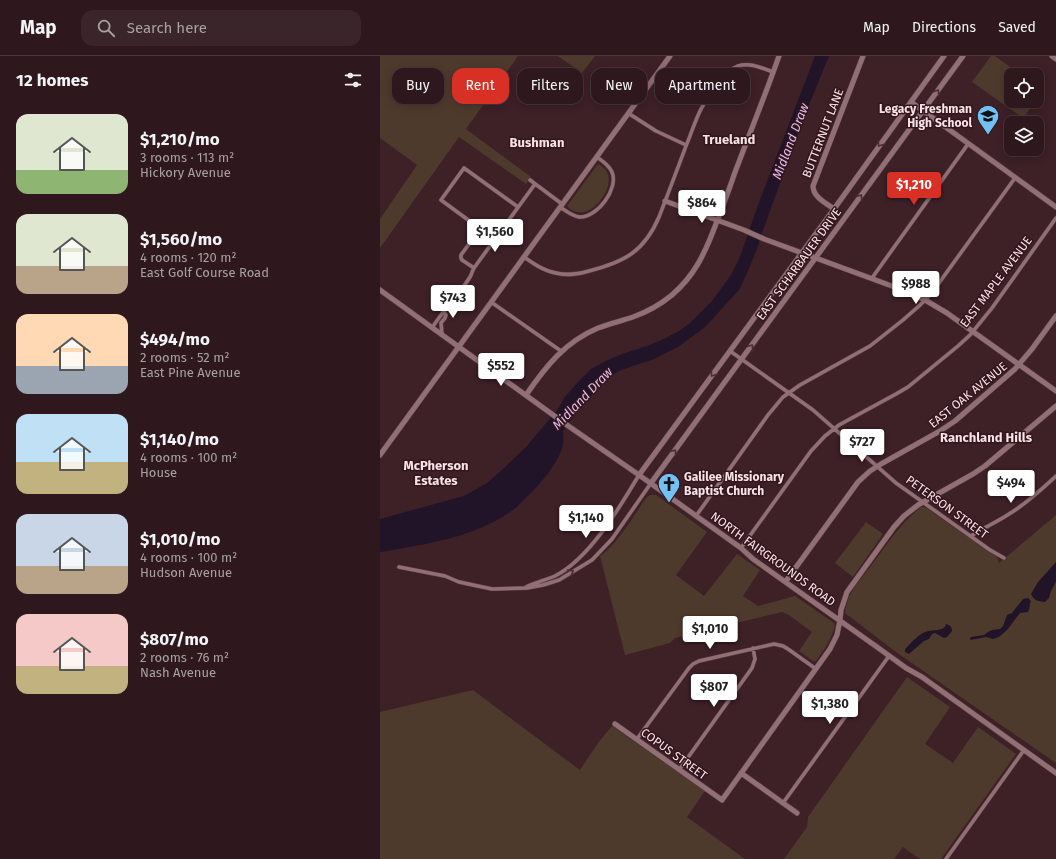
<!DOCTYPE html>
<html lang="en">
<head>
<meta charset="utf-8">
<style>
  body { margin:0; font-family:"Fira Sans",sans-serif; background:#3a252a; color:#f1f3f6; height:100vh; display:flex; flex-direction:column; font-size:15px; white-space:nowrap }
  * { box-sizing:border-box; margin:0 }
  p { font-size:13px; color:#a7a0a4 }
  .icon { flex:none; width:22px; height:22px; fill:none; stroke:currentColor; stroke-width:2; stroke-linecap:round; stroke-linejoin:round }
  .map { position:relative; flex:1; overflow:hidden }
  .side { display:flex; flex-direction:column; background:#2e181d; width:380px }
  .side>* { flex:none }
  .hud { position:absolute; left:12px; top:12px; width:380px; height:36px; display:flex; gap:8px }
  .buttons { position:absolute; left:624px; top:12px; display:grid; gap:8px }
  .buttons a { display:grid; place-items:center; width:40px; height:40px; border-radius:8px; background:#2e181d; box-shadow:0 2px 10px #0003,0 0 0 1px #49373b; font-size:20px }
  .price { position:absolute; translate:-50% -34px; padding:0 9px; border-radius:4px; background:#fff; color:#222; font-size:13px; line-height:26px; filter:drop-shadow(0 1px 2px #0008) }
  .price::after { content:''; position:absolute; left:50%; top:24px; width:12px; height:9px; margin-left:-6px; background:inherit; clip-path:polygon(0 0,100% 0,50% 100%) }
  .price.selected { background:#d93025; color:#fff }
  ul { padding:0; list-style:none }
  li { display:flex; align-items:center; gap:12px; height:100px; padding:0 16px }
  li span { display:grid; place-items:center; flex:none; width:112px; height:80px; border-radius:12px; color:#555 }
  li>.icon { margin-inline-start:auto }
  span .icon { width:48px; height:48px; fill:#fffc; stroke-width:1 }
  li b { font-size:17px }
  h2 { display:flex; justify-content:space-between; align-items:center; height:48px; padding:0 16px; font-size:17px }
  .chip { padding:0 14px; border-radius:12px; background:#2e181d; box-shadow:0 2px 10px #0003,0 0 0 1px #49373b; font-size:14px; line-height:36px }
  .chip.selected { background:#d93025; color:#fff }
  header { display:flex; align-items:center; gap:24px; box-sizing:border-box; height:56px; padding:0 20px; background:#2e181d; border-bottom:1px solid #49373b }
  header strong { font-size:19px }
  nav { display:flex; gap:22px; margin-inline-start:auto; font-size:14px }
  .search { width:280px; height:36px; background:#3a252a; display:flex; align-items:center; gap:10px; box-sizing:border-box; padding:0 14px; border-radius:12px; color:#a7a0a4; font-size:15px }
  main { display:flex; flex:1; min-height:0 }
  .map>svg:first-child { display:block }
  .green { fill:#4e3a2d }
  .water { fill:#211328 }
  .lines { fill:none; stroke-linecap:round; stroke-linejoin:round }
  .street-casing { stroke:#563d43; stroke-width:4.5 }
  .secondary-casing { stroke:#563d43; stroke-width:6 }
  .street { stroke:#926e75; stroke-width:3.5 }
  .secondary { stroke:#926e75; stroke-width:5 }
  .oneway { stroke:#4b2c33 }
  .labels { text-anchor:middle; stroke-width:3; stroke-linejoin:round; paint-order:stroke }
  .poi-label { font-size:12px; font-weight:bold; fill:#f8e3e6; stroke:#33161d; text-anchor:end }
  .street-label { font-size:12px; fill:#f8e3e6; stroke:#33161d }
  .neighbourhood-label { font-size:13px; font-weight:bold; fill:#f8e3e6; stroke:#33161d }
  .water-label { font-size:13px; font-style:italic; fill:#debdee; stroke:#33161d }
</style>
</head>
<body>
<header>
<strong>Map</strong>
<div class="search"><svg class="icon" aria-label="search" viewBox="0 0 24 24"><circle cx="10" cy="10" r="6"/><path d="M15 15l6 6"/></svg>Search here</div>
<nav><a>Map</a><a>Directions</a><a>Saved</a></nav>
</header>
<main>
<section class="side">
<h2>12 homes<svg class="icon" aria-label="filters" viewBox="0 0 24 24"><path d="M4 7h16M4 17h16"/><circle cx="9" cy="7" r="2"/><circle cx="15" cy="17" r="2"/></svg></h2>
<ul>
<li><span style="background:linear-gradient(#dfe7d0 70%,#8fb573 0)"><svg class="icon" aria-label="home" viewBox="0 0 24 24"><path d="M3 11l9-7 9 7M6 9v11h12V9"/></svg></span><div><b>$1,210/mo</b><p>3 rooms · 113 m²</p><p>Hickory Avenue</p></div></li>
<li><span style="background:linear-gradient(#dfe7d0 65%,#b9a48a 0)"><svg class="icon" aria-label="home" viewBox="0 0 24 24"><path d="M3 11l9-7 9 7M6 9v11h12V9"/></svg></span><div><b>$1,560/mo</b><p>4 rooms · 120 m²</p><p>East Golf Course Road</p></div></li>
<li><span style="background:linear-gradient(#ffd9b3 65%,#9aa5b1 0)"><svg class="icon" aria-label="home" viewBox="0 0 24 24"><path d="M3 11l9-7 9 7M6 9v11h12V9"/></svg></span><div><b>$494/mo</b><p>2 rooms · 52 m²</p><p>East Pine Avenue</p></div></li>
<li><span style="background:linear-gradient(#bfe0f5 60%,#c2b280 0)"><svg class="icon" aria-label="home" viewBox="0 0 24 24"><path d="M3 11l9-7 9 7M6 9v11h12V9"/></svg></span><div><b>$1,140/mo</b><p>4 rooms · 100 m²</p><p>House</p></div></li>
<li><span style="background:linear-gradient(#c9d6e8 65%,#b9a48a 0)"><svg class="icon" aria-label="home" viewBox="0 0 24 24"><path d="M3 11l9-7 9 7M6 9v11h12V9"/></svg></span><div><b>$1,010/mo</b><p>4 rooms · 100 m²</p><p>Hudson Avenue</p></div></li>
<li><span style="background:linear-gradient(#f6c9c9 65%,#c2b280 0)"><svg class="icon" aria-label="home" viewBox="0 0 24 24"><path d="M3 11l9-7 9 7M6 9v11h12V9"/></svg></span><div><b>$807/mo</b><p>2 rooms · 76 m²</p><p>Nash Avenue</p></div></li>
</ul>
</section>
<div class="map">
<svg width="676" height="803" viewBox="0 0 676 803">
  <rect width="100%" height="100%" fill="#3e2027"/>
  <path class="green" d="M0,0h138l-52,73 65,48 -5,7 -67,-47 -79,111v-29l37,-54 -37,-27z
    M178,0h37l-13,17z
    M611,0h4l26,19h-10v26h25l-13,17 -51,-36z
    M218,108c3,2 7,4 9,8 8,15 -13,44 -29,40 -4,0 -8,-3 -11,-6z
    M270,439h6l51,37 -31,43 28,21 33,-42 23,16 -17,26 15,10 37,-10 39,27 1,3c-5,16 -10,22 -19,35h-3l-14,-10 13,-19 -23,-17 -7,-3 -107,26 -5,5 -45,12 -25,-99c16,-10 35,-42 46,-58z
    M541,451h4l72,50 2,6 57,-48v248l-160,-111 -51,-39c1,-7 2,-14 6,-20 6,-11 15,-20 22,-30 15,-20 28,-40 48,-56z
    M486,466l17,12 -30,43 -18,-14z
    M527,621l43,30 -25,37 28,19 25,-36 38,27 -75,105h-21l-17,-12 -9,12h-110l23,-32 1,-10z
    M93,634l107,80 18,-27 14,-17 93,65 -18,26 58,42h-365v-147z"/>
  <path class="water" d="M435,0h14l-23,56 -47,129v3l-12,29 -8,17 -34,37 -27,20 -24,12 -33,11 -9,5 -13,11 -25,29 -11,16c2,18 -4,26 -14,41 -6,8 -12,14 -18,21 -5,4 -9,9 -13,13 -39,31 -91,38 -138,46v-33l84,-23 23,-13 16,-14 24,-23 31,-37 7,-12 12,-14 14,-14 17,-9 14,-6 19,-6 19,-7 19,-10 10,-7 23,-23 19,-26 9,-18 18,-52z
    M676,506v20l-5,9 -2,7 -4,4c-7,-1 -11,-1 -14,-8l7,-12z
    M648,542l3,3c-2,4 -1,7 -3,11l-8,1 -13,17 -8,7 -6,2 -7,-2 -16,3v-1l1,-2 13,-2 4,-3 4,-2 8,-1 3,-3 4,-11 5,-2 11,-14z
    M566,568c4,1 6,3 6,7l-5,6 -3,1 -9,-5 -3,1 -3,5 -5,2 -14,12 -1,1 -4,-2v-3l2,-2c5,-5 12,-13 18,-15 8,-3 13,0 20,-5z"/>
  <g class="lines">
    <g class="street-casing">
      <path id="street" d="M248,57l28,18 30,14
        M150,124l32,24
        M180,151c6,4 12,9 19,10 18,1 40,-28 33,-45 -3,-7 -10,-11 -15,-15
        M144,201c10,7 20,14 32,16 12,3 22,1 33,-2 35,-9 55,-19 70,-54 9,-23 18,-47 27,-71 5,-12 9,-25 15,-37 7,-13 23,-38 37,-43 12,-4 24,2 35,6
        M94,212l-12,-8 -1,-2v-3l16,-22v-5l-2,-3 -34,-25 23,-32 54,39
        M492,222l96,-134
        M111,246l70,49
        M52,272c11,-18 27,-33 38,-51 2,-3 2,-6 4,-9l61,-84
        M62,278l-1,-11 4,-5 1,-3 -2,-3
        M350,295l83,59 83,73 94,67 14,8
        M316,460l72,-101 15,-18 17,-12 70,-39 33,-26 16,-14 12,-12 84,-116
        M591,480c12,-8 26,-14 38,-22 17,-10 33,-25 47,-38
        M361,492l70,-97 14,-15 14,-11 57,-31 12,-7 50,-41 12,-11 22,-27 64,-90
        M19,511l46,9 14,6 33,7 35,-1 16,-3 16,-5 33,-20 20,-21 39,-56
        M146,531c9,-4 19,-7 29,-11 34,-17 65,-69 84,-101
        M257,683l52,-71 4,-4 6,-3 75,-17 9,2 5,3 28,20
        M299,714l73,-102 3,-9 -2,-11
        M403,747l106,-147
        M566,803l78,-109"/>
    </g>
    <g class="secondary-casing">
      <path id="secondary" d="M672,0l4,3
        M531,46l145,105
        M285,145l79,29 20,9 136,50 25,11 22,13 109,78
        M454,153c-8,-6 -21,-12 -21,-23l50,-130
        M0,234l187,135 72,50 102,73 12,11 124,88 29,21 16,9 134,96
        M146,339c20,-29 39,-53 72,-67 11,-4 23,-7 35,-11 14,-5 28,-13 39,-22 22,-19 32,-40 42,-66 7,-18 14,-36 20,-54 15,-40 31,-79 45,-119
        M0,399l290,-399
        M259,419l195,-266 110,-153
        M271,427l312,-427
        M406,525l72,-99 12,-11 11,-7 59,-33 15,-10 60,-52 17,-20 24,-33
        M235,668l107,76 108,-151 7,-14 3,-15 1,-10 6,-18 47,-65 10,-11 14,-11 55,-31 12,-8 71,-60
        M361,717l56,40"/>
    </g>
    <use href="#street" class="street"/>
    <use href="#secondary" class="secondary"/>
  </g>
  <defs><path id="oneway-chevron" d="M-2-3.5L2.5 0L-2 3.5" fill="none" stroke-width="1.6" stroke-linecap="round" stroke-linejoin="round"/></defs>
  <g class="oneway">
    <use href="#oneway-chevron" transform="translate(557 36) rotate(-55)"/>
    <use href="#oneway-chevron" transform="translate(500 88) rotate(126)"/>
    <use href="#oneway-chevron" transform="translate(480 141) rotate(-54)"/>
    <use href="#oneway-chevron" transform="translate(371 291) rotate(-54)"/>
    <use href="#oneway-chevron" transform="translate(333 318) rotate(126)"/>
    <use href="#oneway-chevron" transform="translate(294 396) rotate(-54)"/>
    <use href="#oneway-chevron" transform="translate(191 516) rotate(-31)"/>
  </g>
  <defs>
    <g id="school-pin" transform="scale(1.15)"><path d="M0 17L-7.5 6A9.5 9.5 0 1 1 7.5 6Z" fill="#72c1f5" stroke="#33161d"/><path d="M0-5L7-2L0 1L-7-2ZM-4 1L0 2.5L4 1V4Q0 6-4 4Z" fill="#111"/></g>
    <g id="church-pin" transform="scale(1.15)"><path d="M0 17L-7.5 6A9.5 9.5 0 1 1 7.5 6Z" fill="#72c1f5" stroke="#33161d"/><path d="M-1.2-6h2.4v3.5h3.3v2.4h-3.3V6h-2.4V-.1h-3.3v-2.4h3.3Z" fill="#111"/></g>
  </defs>
  <g fill-rule="evenodd">
    <use href="#school-pin" x="608" y="60"/>
    <use href="#church-pin" x="289" y="428"/>
  </g>
  <g class="labels">
    <g class="poi-label">
      <text x="592" y="57">Legacy Freshman<tspan x="592" dy="14">High School</tspan></text>
      <text x="304" y="425" text-anchor="start">Galilee Missionary<tspan x="304" dy="14">Baptist Church</tspan></text>
    </g>
    <g class="street-label">
      <text transform="translate(443 77) rotate(-69)" y="4">BUTTERNUT LANE</text>
      <text transform="translate(419 208) rotate(-54)" y="4">EAST SCHARBAUER DRIVE</text>
      <text transform="translate(616 226) rotate(-53)" y="4">EAST MAPLE AVENUE</text>
      <text transform="translate(588 339) rotate(-39)" y="4">EAST OAK AVENUE</text>
      <text transform="translate(567 451) rotate(36)" y="4">PETERSON STREET</text>
      <text transform="translate(393 503) rotate(36)" y="4">NORTH FAIRGROUNDS ROAD</text>
      <text transform="translate(294 698) rotate(36)" y="4">COPUS STREET</text>
    </g>
    <g class="neighbourhood-label">
      <text x="349" y="88">Trueland</text>
      <text x="157" y="91">Bushman</text>
      <text x="606" y="386">Ranchland Hills</text>
      <text x="56" y="414">McPherson<tspan x="56" dy="15">Estates</tspan></text>
    </g>
    <g class="water-label">
      <text transform="translate(410 85) rotate(-69)" y="5">Midland Draw</text>
      <text transform="translate(202 342) rotate(-46)" y="5">Midland Draw</text>
    </g>
  </g>
</svg>
<div class="buttons">
<a><svg class="icon" aria-label="locate" viewBox="0 0 24 24"><circle cx="12" cy="12" r="6"/><path d="M12 2v4M12 18v4M2 12h4M18 12h4"/></svg></a>
<a><svg class="icon" aria-label="layers" viewBox="0 0 24 24"><path d="M12 4l9 5-9 5-9-5zM3 14l9 5 9-5"/></svg></a>
</div>
<b class="price selected" style="left:534px;top:150px">$1,210</b>
<b class="price" style="left:322px;top:168px">$864</b>
<b class="price" style="left:115px;top:197px">$1,560</b>
<b class="price" style="left:536px;top:249px">$988</b>
<b class="price" style="left:73px;top:263px">$743</b>
<b class="price" style="left:121px;top:331px">$552</b>
<b class="price" style="left:482px;top:407px">$727</b>
<b class="price" style="left:631px;top:448px">$494</b>
<b class="price" style="left:206px;top:483px">$1,140</b>
<b class="price" style="left:330px;top:594px">$1,010</b>
<b class="price" style="left:334px;top:652px">$807</b>
<b class="price" style="left:450px;top:669px">$1,380</b>
<div class="hud">
<a class="chip">Buy</a>
<a class="chip selected">Rent</a>
<a class="chip">Filters</a>
<a class="chip">New</a>
<a class="chip">Apartment</a>
</div>
</div>
</main>
</body>
</html>
